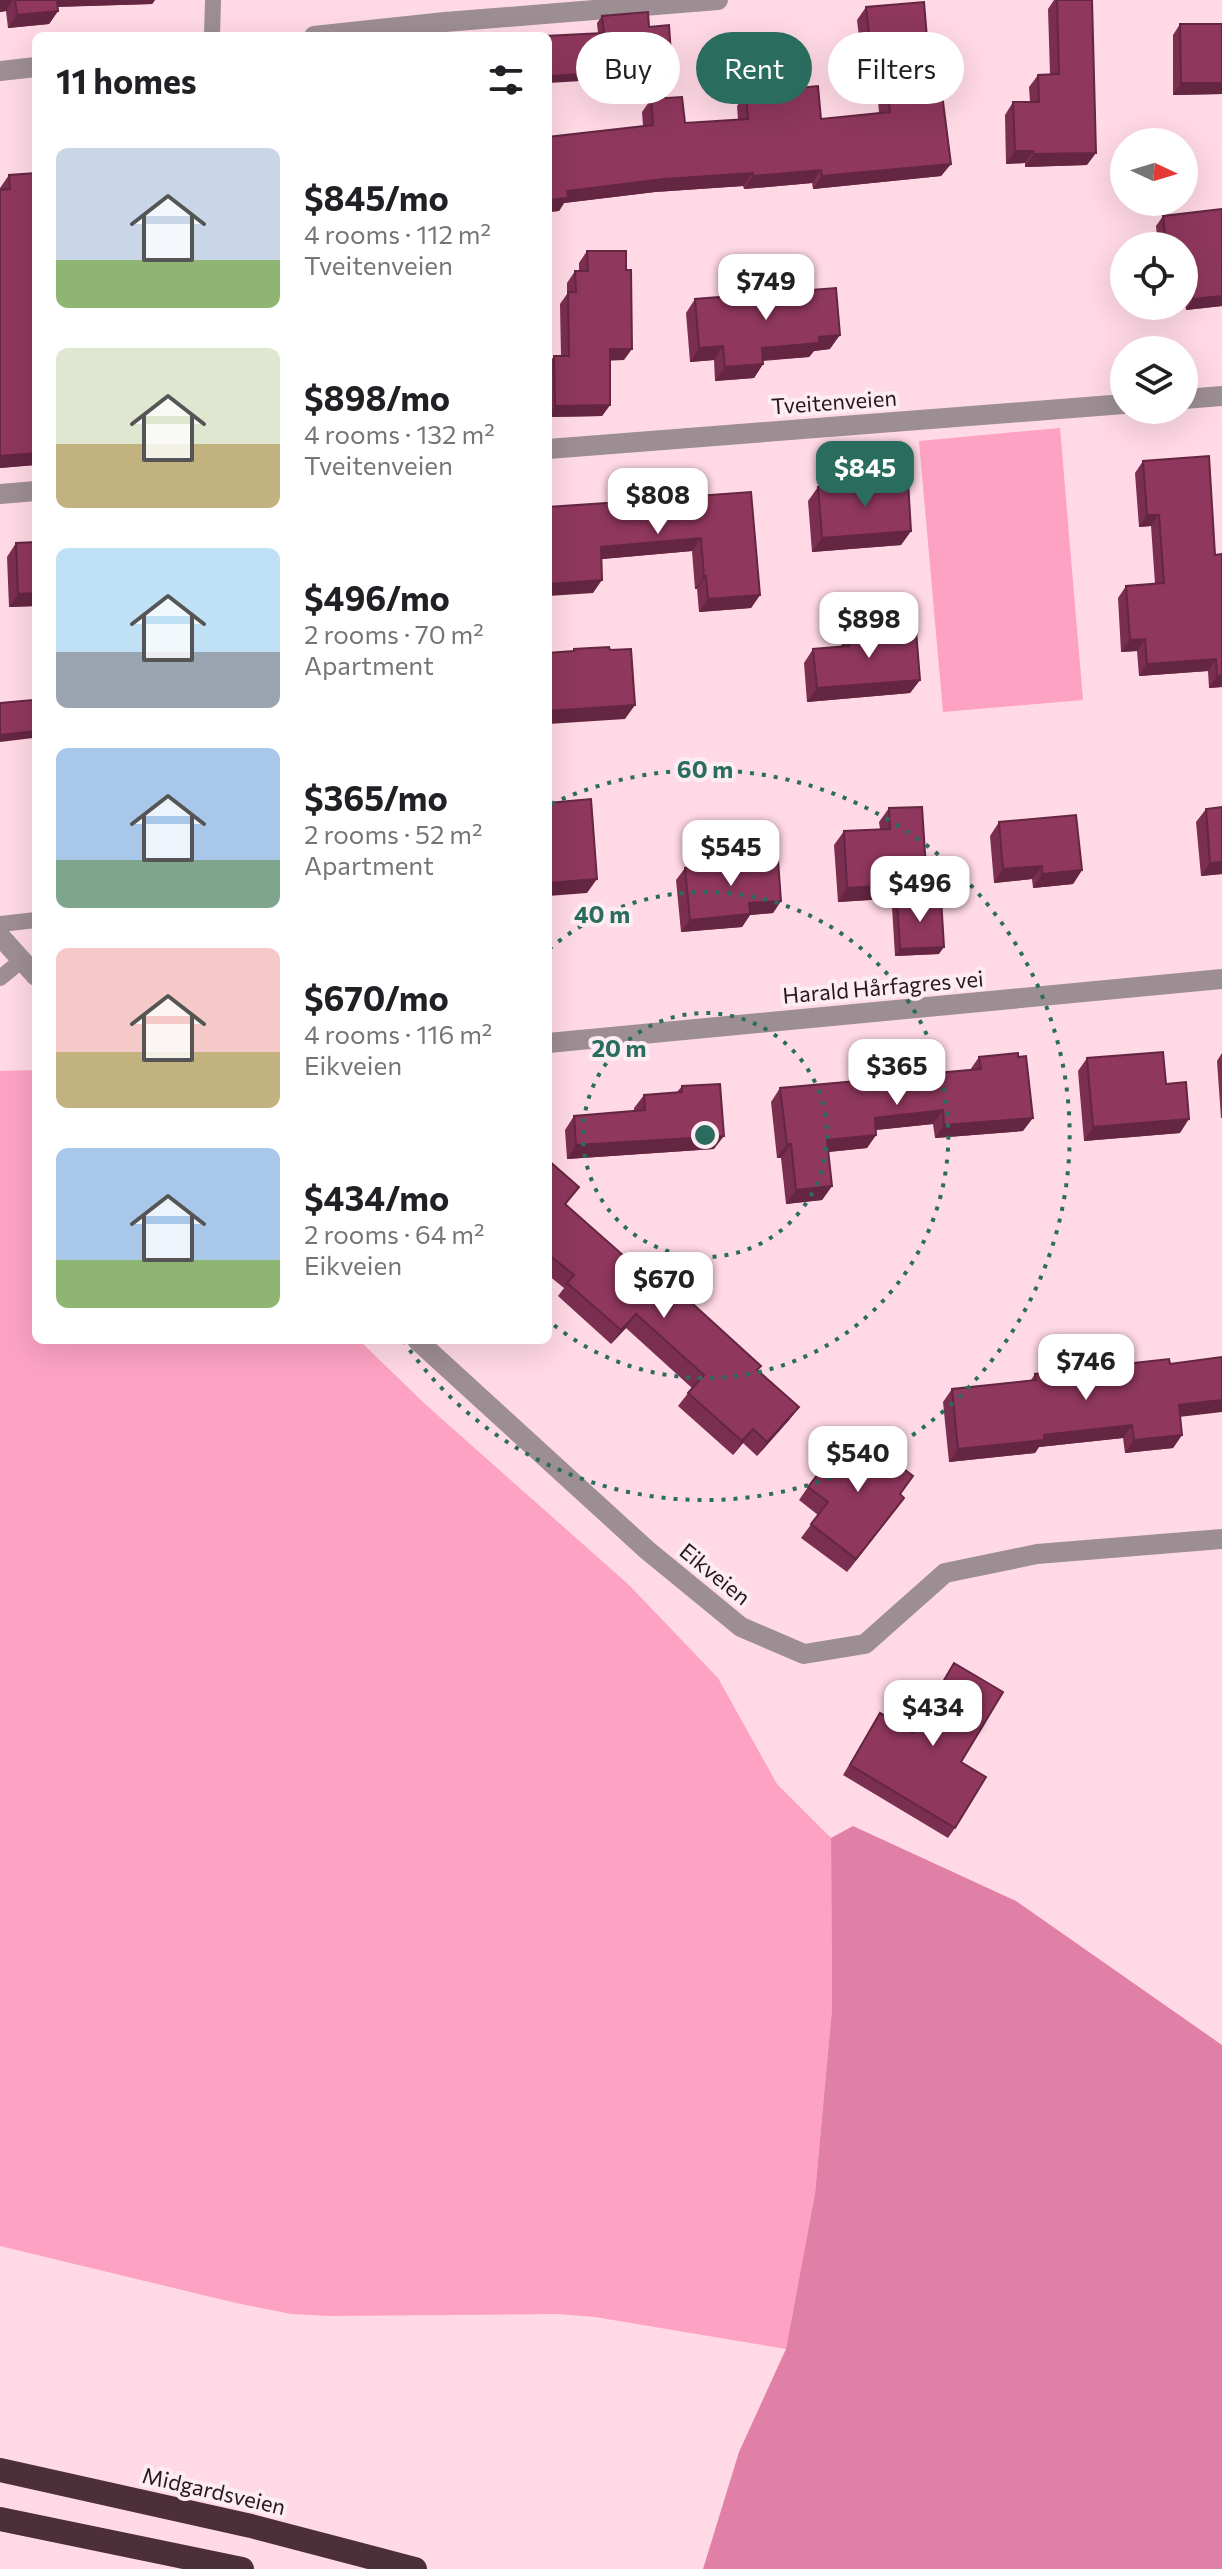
<!DOCTYPE html>
<html lang="en">
<head>
<meta charset="utf-8">
<style>
  body { margin:0; font-family:Commissioner,sans-serif; background:#f6f6f6; color:#202124; height:100vh; display:flex; flex-direction:column; font-size:30px; white-space:nowrap }
  * { box-sizing:border-box; margin:0 }
  p { font-size:26px; color:#757577 }
  .icon { flex:none; width:44px; height:44px; fill:none; stroke:currentColor; stroke-width:2; stroke-linecap:round; stroke-linejoin:round }
  .map { position:relative; flex:1; overflow:hidden }
  .drawer { position:absolute; left:32px; top:32px; width:520px; height:1312px; display:flex; flex-direction:column; background:#fff; border-radius:12px; box-shadow:0 8px 32px #0002 }
  .drawer>* { flex:none }
  .hud { position:absolute; left:576px; top:32px; width:526px; height:72px; display:flex; gap:16px }
  .needle { width:52px; rotate:94deg }
  .controls { position:absolute; left:1110px; top:128px; display:grid; gap:16px }
  .controls a { display:grid; place-items:center; width:88px; height:88px; border-radius:50%; background:#fff; box-shadow:0 8px 32px #0002; font-size:40px }
  .price { position:absolute; translate:-50% -68px; padding:0 18px; border-radius:16px; background:#fff; color:#222; font-size:26px; line-height:52px; filter:drop-shadow(0 2px 4px #0008) }
  .price::after { content:''; position:absolute; left:50%; top:48px; width:24px; height:18px; margin-left:-12px; background:inherit; clip-path:polygon(0 0,100% 0,50% 100%) }
  .price.current { background:#2a6d5f; color:#fff }
  ul { padding:0; list-style:none }
  li { display:flex; align-items:center; gap:24px; height:200px; padding:0 24px }
  li span { display:grid; place-items:center; flex:none; width:224px; height:160px; border-radius:12px; color:#555 }
  li>.icon { margin-inline-start:auto }
  span .icon { width:96px; height:96px; fill:#fffc; stroke-width:1 }
  li b { font-size:34px }
  h2 { display:flex; justify-content:space-between; align-items:center; height:96px; padding:0 24px; font-size:34px }
  .pill { padding:0 28px; border-radius:36px; background:#fff; box-shadow:0 8px 32px #0002; font-size:28px; line-height:72px }
  .pill.current { background:#2a6d5f; color:#fff }
  .map>svg:first-child { display:block }
  .green { fill:#fda2c3 }
  .forest { fill:#e180a6 }
  .lines { fill:none; stroke-linecap:round; stroke-linejoin:round }
  .lane { stroke:#9d8e93; stroke-width:16 }
  .street { stroke:#9d8e93; stroke-width:20 }
  .highway { stroke:#4c2f39; stroke-width:24 }
  .wall { fill:#7b2f50 }
  .shaded-wall { fill:#642641 }
  .building { fill:#8f375d; stroke:#642641; stroke-width:2 }
  .ring { fill:none; stroke:#2a6d5f; stroke-width:4; stroke-dasharray:4 8 }
  .labels { text-anchor:middle; stroke-width:8; stroke-linejoin:round; paint-order:stroke }
  .street-label { font-size:22px; fill:#26191e; stroke:#fdedf2 }
  .centre { fill:#2a6d5f; stroke:#fdedf2; stroke-width:4 }
  .ring-label { font-size:24px; text-anchor:middle; font-weight:bold; fill:#2a6d5f; stroke:#fdedf2; stroke-width:8; stroke-linejoin:round; paint-order:stroke }
</style>
</head>
<body>
<div class="map">
<svg width="1222" height="2569" viewBox="0 0 1222 2569">
  <rect width="100%" height="100%" fill="#ffd9e5"/>
  <path class="green" d="M1060,428l23,272 -140,12 -24,-271z
    M36,1070v270h323l66,64 204,181 89,93 59,106 54,54 1,171 -17,184 -29,156 -191,-32 -38,-3 -228,2 -38,-2 -55,-11 -236,-57v-1175z"/>
  <path class="forest" d="M853,1826l163,75 206,144v524h-519l36,-117 47,-103 29,-156 17,-184 -1,-171z"/>
  <g class="lines">
    <path class="lane" d="M212,36l1,-36
      M0,924l36,-4
      M0,978l21,-17"/>
    <path class="street" d="M314,36l131,-14 273,-22
      M0,71l36,-4
      M1184,399l38,-3
      M548,449l576,-45
      M0,494l36,-3
      M0,936l36,40
      M548,1043l674,-64
      M417,1340l230,210 94,77 63,27 61,-10 80,-71 92,-19 185,-15"/>
    <path class="highway" d="M0,2470l251,56 164,43
      M0,2519l242,50"/>
  </g>
  <path class="wall" d="M0,0h155l-3,4 -94,3v4l-9,13 -41,4 -2,-17 -6,1z
    M1054,0h38l-5,165 -62,2v-4l-19,1 -1,-49 8,-13h17l-1,-15 9,-12 12,-1 -2,-65z
    M866,7l64,67 8,13 13,77 -10,12 -128,13 -1,-6 -68,6 -1,-3 -88,6 -91,11 -5,8 -11,1v-75l95,-11 -1,-14 9,-13 34,24 53,-3 -1,-14 9,-13 75,26 58,-6 -4,-51 -13,1 -5,-43z
    M602,16l47,11 18,49 -69,-43 -1,-10z
    M1180,24h42v70l-49,1v-60z
    M36,173v291l-1,1 -35,3v-280l9,-13z
    M1222,209v97l-36,4 -2,-13v-51h-41l7,-10h7l-1,-10 7,-10z
    M587,251l37,109h-14v45l-8,11 -54,1v-52l6,-9h7l-1,-52 7,-10v-11l8,-12h4v-8z
    M695,299l135,50 -16,2 -5,6 -46,4v3l-9,14 -39,3 -1,-21 -24,2 -4,-49z
    M1209,456l13,231 -13,1 -1,-17 -69,5 -2,-25 -16,1 -3,-54 8,-12 29,-2 -4,-58 -12,1 -4,-54 8,-12z
    M620,486l35,13 96,-7 9,103 -9,13 -52,4 -2,-23h-2l-3,-38 -91,8 -8,34 18,-90v-4z
    M818,487l93,44 -10,14 -89,7 -4,-51z
    M36,542v64l-27,1 -2,-50 9,-14z
    M848,636l72,44 -10,13 -103,9 -3,-39 9,-14 27,-2z
    M36,753v41l-1,-39z
    M1222,807v67l-21,2 -5,-54 10,-13z
    M889,808l29,89 -80,5 -4,-57 10,-14 36,-2 -1,-7z
    M999,822l83,48 -9,14 -40,4 -1,-9 -38,4 -4,-47z
    M685,868l96,33 -8,12 -23,2 -8,12 -61,5 -5,-52z
    M897,900l42,54 -44,2 -3,-49z
    M1222,1053v65h-1l-4,-57z
    M979,1057l44,74 -88,7 -2,-14 -57,6v5l-9,13 -39,4 4,34 -10,14 -36,4 -5,-46h-4l-6,-56 9,-14 68,-6 8,-11 34,6 80,-7z
    M1087,1058l79,26 14,49 -96,8 -6,-70z
    M682,1086l32,63 -147,10 -2,-29 9,-14 60,-5v-3l10,-13 33,-3z
    M548,1160l18,45 111,98 81,67 41,37 -10,13 -32,36 -14,-13 -10,12 -55,-49 14,-18 -66,-60 -15,16 -53,-48 6,-8 -16,-13z
    M1035,1374l145,43 2,18 -9,13 -48,5 -2,-15 -84,9 -4,6 -86,9 -6,-60 9,-13 79,-9z
    M808,1487l92,8 4,3 -57,74 -46,-34 17,-23 -19,-15z
    M954,1663l7,99 -6,66 -7,10 -105,-63 37,-62 32,20z"/>
  <path class="shaded-wall" d="M0,0h13l-7,11 -6,1z
    M52,0h103l-3,4 -105,3z
    M58,11l-9,13 -41,4 9,-13z
    M884,49l-9,13 -13,1 9,-13z
    M672,69l-5,7 -119,7v-7z
    M1181,83h41v11l-49,1z
    M1015,151h18l-8,12 -19,1z
    M1096,153l-9,12 -62,2 9,-13z
    M951,164l-10,12 -128,13 9,-13z
    M821,170l-9,13 -68,6 9,-13z
    M753,173l-10,13 -88,6 -91,11 -5,8 -11,1v-12l19,-9 97,-12z
    M1192,286l-8,11v-10z
    M1222,296v10l-36,4 7,-11z
    M840,335l-10,14 -16,2 -5,6 -57,4 10,-13 57,-11z
    M723,346l-9,14 -24,2 9,-14z
    M610,349h22l-8,11 -22,1z
    M763,364l-9,14 -39,3 10,-14z
    M610,405l-8,11 -54,1 7,-11z
    M36,453l-1,12 -35,3v-12z
    M1147,515h12l-8,11 -12,1z
    M911,531l-10,14 -89,7 10,-14z
    M701,538l-9,13 -100,9 9,-13z
    M706,576l-9,13h-2l9,-12z
    M602,580l-9,13 -45,3v-12z
    M36,593v13l-27,1 9,-13z
    M760,595l-9,13 -52,4 9,-13z
    M1145,639l-8,12 -16,1 9,-12z
    M1216,659l-8,12 -69,5 8,-12z
    M1222,675v12l-13,1 8,-12z
    M920,680l-10,13 -103,9 10,-14z
    M635,705l-10,14 -77,5v-13z
    M36,731l-3,7 -33,4v-7z
    M1222,862v12l-21,2 9,-13z
    M1042,866l-10,13 -38,4 9,-14z
    M1082,870l-9,14 -40,4 9,-14z
    M597,879l-10,14 -39,3v-13z
    M927,883l-9,14 -80,5 9,-14z
    M781,901l-8,12 -23,2 -8,12 -61,5 9,-12 59,-17z
    M944,947l-5,7 -44,2 5,-7z
    M943,1110l-10,14 -68,7 10,-13z
    M1033,1118l-10,13 -88,7 9,-13z
    M1189,1119l-9,14 -96,8 9,-14z
    M876,1135l-9,13 -49,5 9,-13z
    M724,1136l-10,13 -147,10 9,-14z
    M787,1144h4l-10,14h-4z
    M832,1186l-10,14 -36,4 10,-14z
    M636,1314l-10,14 -15,16 10,-14z
    M1222,1400v12l-52,6 9,-13z
    M799,1407l-10,13 -32,36 10,-14z
    M1132,1425l-9,13 -84,9 -4,6 -86,9 9,-13 86,-14z
    M753,1429l-10,14 -10,12 9,-14z
    M1182,1435l-9,13 -48,5 9,-13z
    M904,1498l-10,14 -47,60 9,-13z"/>
  <path class="building" d="M15,0h42l1,11 -41,4z
    M1057,0h35l4,153 -62,1 -1,-3h-18l-2,-49h26l-1,-27 21,-1z
    M924,2l6,72h7l1,13 3,-1 10,78 -129,12 -1,-6 -68,6v-3l-89,6 -97,12 1,7 -20,2v-63l105,-12 -2,-26 31,-2 3,26 63,-4 -2,-26 72,-7 3,33 69,-7 -6,-63 -13,1 -5,-43z
    M648,12l1,15 20,-2 3,44 -124,7v-40h-4l60,-3 -2,-17z
    M1180,24h42v59h-41z
    M36,173v280l-36,3v-266l10,-1 -1,-14z
    M1222,209v87l-29,3 -1,-13 -8,1v-41h-33l-1,-10 15,-1 -2,-19z
    M587,251h39v19h5l1,79h-22v56l-55,1 -1,-50h15l-1,-64h8l-1,-21h13z
    M836,288l4,47 -21,2v6l-57,5 1,16 -38,3 -2,-21 -24,2 -4,-49z
    M1209,456l6,99 7,-1v121l-5,1 -1,-17 -69,5 -2,-25 -15,1 -4,-54 38,-3 -5,-68h-12l-4,-54z
    M908,481l3,50 -89,7 -4,-51z
    M653,483l2,16 96,-7 9,103 -52,4 -2,-23 -2,1 -3,-39 -100,9 1,33 -54,4v-77l73,-5 -1,-16z
    M36,542v51l-18,1 -2,-51z
    M916,630l4,50 -103,8 -4,-39 36,-3 -1,-10z
    M609,647l1,3 21,-1 4,56 -87,6v-58l26,-2v-2z
    M33,700l3,19v12l-36,4v-32z
    M591,799l6,80 -49,4v-80z
    M922,807l5,76 -80,5 -3,-57 46,-2 -1,-21z
    M1222,807v55l-12,1 -4,-54z
    M1076,815l6,55 -40,4v-8l-39,3 -4,-47z
    M778,860l3,41 -32,2 1,11 -60,6 -5,-52z
    M941,898l3,49 -44,2 -3,-49z
    M1163,1052l3,32 20,-2 3,37 -96,8 -6,-69z
    M1018,1053v4l8,-1 7,62 -89,7 -1,-15 -68,8 1,17 -49,5 5,46 -36,4 -5,-46h-4l-7,-56 77,-7 -1,-10 33,-3 1,9 91,-8 -2,-12z
    M720,1084l4,52 -148,9 -2,-29 71,-6 -1,-15 38,-3v-6z
    M548,1160l31,27 -14,17 112,99 6,-8 78,71 -4,4 42,37 -32,35 -14,-13 -11,12 -54,-48 16,-18 -68,-61 -15,16 -54,-47 7,-8 -26,-21z
    M1222,1357v43l-43,5 3,30 -48,5 -2,-15 -88,10v5l-86,9 -6,-60 84,-9 -1,-6 134,-15 1,5z
    M855,1432l58,44 -13,18 4,4 -48,61 -45,-35 17,-22 -20,-15 33,-43 3,3z
    M954,1663l49,29 -42,70 25,15 -31,51 -105,-63 30,-52 33,20z"/>
  <g class="ring">
    <circle cx="705" cy="1135" r="122"/>
    <path d="M549 949A243 243 0 1 1 549 1321"/>
    <path d="M551 804A365 365 0 1 1 404 1342"/>
  </g>
  <g class="labels">
    <g class="street-label">
      <text transform="translate(834 402) rotate(-4)" y="8">Tveitenveien</text>
      <text transform="translate(883 987) rotate(-5)" y="8">Harald Hårfagres vei</text>
      <text transform="translate(715 1574) rotate(39)" y="8">Eikveien</text>
      <text transform="translate(214 2491) rotate(13)" y="8">Midgardsveien</text>
    </g>
  </g>
  <circle cx="705" cy="1135" r="12" class="centre"/>
  <g class="ring-label">
    <text x="705" y="778">60 m</text>
    <text x="602" y="923">40 m</text>
    <text x="619" y="1057">20 m</text>
  </g>
</svg>
<div class="controls">
<a><svg class="needle" viewBox="-14 -14 28 28"><path d="M0-13l5 13h-10z" fill="#e53935"/><path d="M0 13l5-13h-10z" fill="#757577"/></svg></a>
<a><svg class="icon" aria-label="locate" viewBox="0 0 24 24"><circle cx="12" cy="12" r="6"/><path d="M12 2v4M12 18v4M2 12h4M18 12h4"/></svg></a>
<a><svg class="icon" aria-label="layers" viewBox="0 0 24 24"><path d="M12 4l9 5-9 5-9-5zM3 14l9 5 9-5"/></svg></a>
</div>
<b class="price" style="left:766px;top:322px">$749</b>
<b class="price current" style="left:865px;top:509px">$845</b>
<b class="price" style="left:658px;top:536px">$808</b>
<b class="price" style="left:869px;top:660px">$898</b>
<b class="price" style="left:731px;top:888px">$545</b>
<b class="price" style="left:920px;top:924px">$496</b>
<b class="price" style="left:897px;top:1107px">$365</b>
<b class="price" style="left:664px;top:1320px">$670</b>
<b class="price" style="left:1086px;top:1402px">$746</b>
<b class="price" style="left:858px;top:1494px">$540</b>
<b class="price" style="left:933px;top:1748px">$434</b>
<div class="hud">
<a class="pill">Buy</a>
<a class="pill current">Rent</a>
<a class="pill">Filters</a>
</div>
<section class="drawer">
<h2>11 homes<svg class="icon" aria-label="filters" viewBox="0 0 24 24"><path d="M4 7h16M4 17h16"/><circle cx="9" cy="7" r="2"/><circle cx="15" cy="17" r="2"/></svg></h2>
<ul>
<li><span style="background:linear-gradient(#c9d6e8 70%,#8fb573 0)"><svg class="icon" aria-label="home" viewBox="0 0 24 24"><path d="M3 11l9-7 9 7M6 9v11h12V9"/></svg></span><div><b>$845/mo</b><p>4 rooms · 112 m²</p><p>Tveitenveien</p></div></li>
<li><span style="background:linear-gradient(#dfe7d0 60%,#c2b280 0)"><svg class="icon" aria-label="home" viewBox="0 0 24 24"><path d="M3 11l9-7 9 7M6 9v11h12V9"/></svg></span><div><b>$898/mo</b><p>4 rooms · 132 m²</p><p>Tveitenveien</p></div></li>
<li><span style="background:linear-gradient(#bfe0f5 65%,#9aa5b1 0)"><svg class="icon" aria-label="home" viewBox="0 0 24 24"><path d="M3 11l9-7 9 7M6 9v11h12V9"/></svg></span><div><b>$496/mo</b><p>2 rooms · 70 m²</p><p>Apartment</p></div></li>
<li><span style="background:linear-gradient(#a9c7e8 70%,#7fa58c 0)"><svg class="icon" aria-label="home" viewBox="0 0 24 24"><path d="M3 11l9-7 9 7M6 9v11h12V9"/></svg></span><div><b>$365/mo</b><p>2 rooms · 52 m²</p><p>Apartment</p></div></li>
<li><span style="background:linear-gradient(#f6c9c9 65%,#c2b280 0)"><svg class="icon" aria-label="home" viewBox="0 0 24 24"><path d="M3 11l9-7 9 7M6 9v11h12V9"/></svg></span><div><b>$670/mo</b><p>4 rooms · 116 m²</p><p>Eikveien</p></div></li>
<li><span style="background:linear-gradient(#a9c7e8 70%,#8fb573 0)"><svg class="icon" aria-label="home" viewBox="0 0 24 24"><path d="M3 11l9-7 9 7M6 9v11h12V9"/></svg></span><div><b>$434/mo</b><p>2 rooms · 64 m²</p><p>Eikveien</p></div></li>
</ul>
</section>
</div>
</body>
</html>
